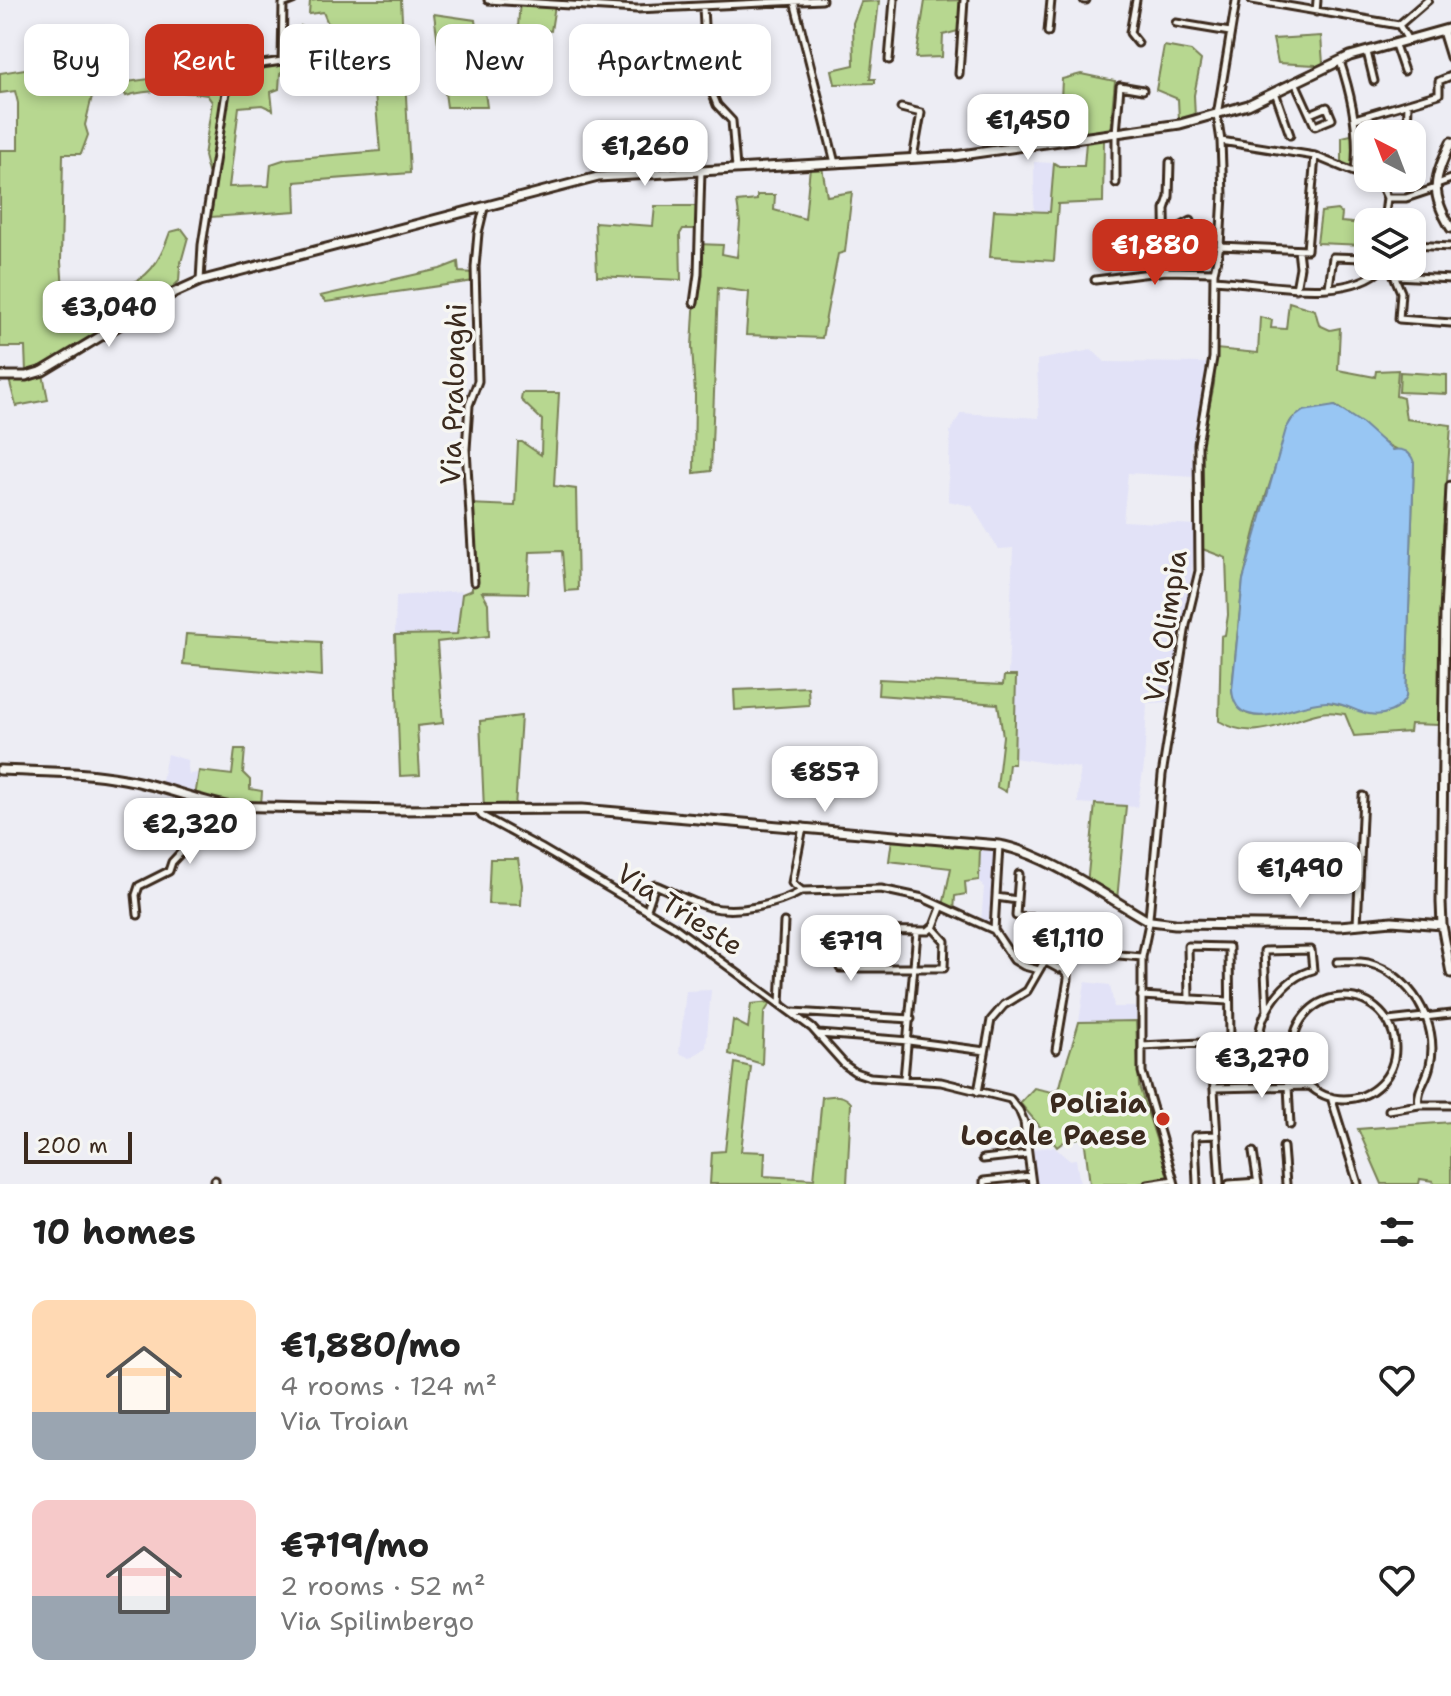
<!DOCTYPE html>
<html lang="en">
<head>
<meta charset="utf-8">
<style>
  body { margin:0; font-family:"Shantell Sans",sans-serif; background:#f2f2f2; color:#222; height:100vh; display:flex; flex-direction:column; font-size:30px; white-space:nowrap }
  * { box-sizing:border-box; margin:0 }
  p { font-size:26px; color:#767676 }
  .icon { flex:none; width:44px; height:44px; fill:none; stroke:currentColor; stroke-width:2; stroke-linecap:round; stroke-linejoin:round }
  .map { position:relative; height:1184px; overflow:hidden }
  .sheet { display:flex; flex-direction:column; background:#fff; flex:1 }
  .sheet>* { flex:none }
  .hud { position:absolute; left:24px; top:24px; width:800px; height:72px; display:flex; gap:16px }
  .needle { width:52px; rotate:318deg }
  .fabs { position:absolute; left:1354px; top:120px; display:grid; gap:16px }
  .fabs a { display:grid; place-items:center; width:72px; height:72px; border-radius:16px; background:#fff; box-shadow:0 4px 12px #0003; font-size:40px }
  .scale { position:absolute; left:24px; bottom:20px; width:108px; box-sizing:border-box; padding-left:8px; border:4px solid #3b2a1e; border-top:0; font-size:22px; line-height:28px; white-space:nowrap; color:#3b2a1e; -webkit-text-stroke:6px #f6f6f2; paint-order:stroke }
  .price { position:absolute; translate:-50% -68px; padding:0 18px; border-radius:16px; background:#fff; color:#222; font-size:26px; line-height:52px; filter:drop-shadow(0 2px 4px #0008) }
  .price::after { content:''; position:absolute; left:50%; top:48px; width:24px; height:18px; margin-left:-12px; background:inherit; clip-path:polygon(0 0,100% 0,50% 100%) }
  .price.active { background:#c8321e; color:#fff }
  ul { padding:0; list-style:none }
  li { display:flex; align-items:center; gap:24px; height:200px; padding:0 32px }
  li span { display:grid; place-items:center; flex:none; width:224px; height:160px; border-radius:16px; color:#555 }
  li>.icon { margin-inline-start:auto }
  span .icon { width:96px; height:96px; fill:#fffc; stroke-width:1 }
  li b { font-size:34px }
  h2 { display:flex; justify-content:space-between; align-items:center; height:96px; padding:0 32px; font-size:34px }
  .tag { padding:0 28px; border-radius:16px; background:#fff; box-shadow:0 4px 12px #0003; font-size:28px; line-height:72px }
  .tag.active { background:#c8321e; color:#fff }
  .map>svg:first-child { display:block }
  .built { fill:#e2e2f7 }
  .green { fill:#b7d790; stroke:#798057; stroke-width:2; fill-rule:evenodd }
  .water { fill:#98c6f3; stroke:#73889e; stroke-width:2 }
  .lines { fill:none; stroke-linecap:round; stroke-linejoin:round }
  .minor-casing { stroke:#3b2a1e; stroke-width:11 }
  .major-casing { stroke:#3b2a1e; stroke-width:13 }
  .minor { stroke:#f6f6f2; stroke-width:5 }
  .major { stroke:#f6f6f2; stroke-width:7 }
  .poi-dot { fill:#c8321e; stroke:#f6f6f2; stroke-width:3 }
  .labels { text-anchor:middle; stroke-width:7; stroke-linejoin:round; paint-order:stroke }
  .street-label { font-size:28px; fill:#3b2a1e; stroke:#f6f6f2 }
  .poi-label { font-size:28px; font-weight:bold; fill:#3b2a1e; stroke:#f6f6f2; text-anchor:end }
</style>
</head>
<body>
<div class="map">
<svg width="1451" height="1184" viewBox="0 0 1451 1184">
  <rect width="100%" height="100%" fill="#ededf4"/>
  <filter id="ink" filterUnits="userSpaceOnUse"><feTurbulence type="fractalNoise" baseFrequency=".0125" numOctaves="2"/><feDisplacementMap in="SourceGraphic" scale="16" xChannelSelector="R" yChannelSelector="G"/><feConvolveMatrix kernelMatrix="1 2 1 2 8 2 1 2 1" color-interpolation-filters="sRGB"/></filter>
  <g filter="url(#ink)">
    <path class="built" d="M1034,162l20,1 -4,49 -16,-2z
      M1092,350l13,12 104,1 -18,88 4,26 -67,-4 -5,48 73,4 -6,70 -15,67 -3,40 -25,1 -3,63 -7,41 -59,-4 2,-35 -66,-10 2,-81 -8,-1 5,-128 -15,1 -26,-43 -24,-5 2,-69 11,-19 78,5 -2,-58z
      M462,591l-5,44h-62l1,-39z
      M167,754l20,6 2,14 9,-1 -3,24 -34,-11z
      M980,848l16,2 -3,76 -12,-4 3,-35 -5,-7z
      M1085,982l25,3 4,22h22v14l-57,1z
      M711,990l-5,58 -16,10 -11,-5 7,-62z
      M1054,1147l15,13 7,-1 4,25h-43l-5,-35z"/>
    <path class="green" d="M316,0h85l9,173 -115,9 1,29 -85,6 5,-49 -8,4 -4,-16 8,-54 -5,-7c-27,-4 -55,-7 -81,1l-7,-13 106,-14 4,2 49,-10 3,-25 20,-5v-5l4,2 24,-2 -6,-14 -14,2 1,-13zM358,53l5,3 -1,9 12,17 6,69 -94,8 -15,5 -2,22 -40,1 10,-80 23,-2 11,5 -2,-18 8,-3 1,-15 10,-8 13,13 48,-7 3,-15z
      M520,0h18v3l17,2 -4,26 -33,-4z
      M964,0l-6,31 -15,4 -1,22 -26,1 9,-57z
      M879,1l-9,78h5v4l-40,1 -3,-14 22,-5 -1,-42 8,-21z
      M434,14l41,6 12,87h-40z
      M1321,36l2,28 -8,3v-2l-37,-2 -5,-24z
      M1164,46l27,5 10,9 -7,35 1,23 -16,2 -1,-21 -22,-9z
      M43,66l52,18 -10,41 3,10 -7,19h-18l-2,108 4,56 13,-6 12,-16h13c9,-8 19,-9 29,-13 22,-9 31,-31 38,-51l12,-3 6,8 -8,29 -1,15 -12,12 -121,72 -20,7 -1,-25h-25v-197h18v-47l-3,-12 -15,2v-20z
      M1081,74l34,7 -5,51 -30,5 -1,-41 -18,3 1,-20z
      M1370,124l4,10h-6v6l-8,2 -4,29 -14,-7v-27l9,-2 1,-8z
      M1104,139l-1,63 -45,2 -4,57 -64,-4 4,-47 56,2 4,-49 5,3h25l2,-24z
      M810,167h12l5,29 25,-4 -7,60 -7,2 -16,84 -76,-3 3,-43 -31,-4 -7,183 -17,2 1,-78 -3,-49 6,-102 25,1 -1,9 15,3 3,-35 -3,-20 20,-2v-5h18l-1,15 31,9z
      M655,206h44l-1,23h-15l-3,5 1,46 -84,-4 -2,-54 58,4z
      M1337,210l5,4 -1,8 22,2 1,21 -47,-2 4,-31z
      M458,262l1,10 16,1 -1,8 -148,21 -6,-6 120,-27z
      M1289,302l26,8 4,15 11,5 10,-2 -2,42 37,7 1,-6 22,-1 -2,26 7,2 3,21 45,6 -8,111 -4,189 -29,-1 -1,8 -55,4 -9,-22c-8,-1 -17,-3 -25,-1 -36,8 -64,30 -101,8l2,-85 4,-1 3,-20 -2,-57 -26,-10 1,-100 13,-64 2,-35 42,4 2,-36 12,3 -1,8 15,1zM1335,406c26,14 45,42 73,47l6,10 -8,234c-27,35 -56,1 -92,5 -20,2 -41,17 -62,13 -13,-2 -20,-15 -20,-27l11,-108 15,-60 32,-98 4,-5z
      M1400,372l47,3v19l-48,-2z
      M43,374l5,26 -32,6 -7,-27z
      M522,393h37l-5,93 22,3 2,101 -13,1 -3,-40 -32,1 -2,41 -46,-1 6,11 1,33 -52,6 6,81 -26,3 3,49 -20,1 -5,-141 62,-1 5,-40 10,-4 -3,-86 46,2 3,-64h4l19,13 1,-35 -21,-20z
      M186,634l135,8 1,34 -139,-12z
      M1004,676h12l-2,88h-5l-3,28 -9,-5 6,-51 -5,-32 -120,-9 1,-16 124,6z
      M808,687l1,18 -74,5 -1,-20z
      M521,716l-6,92 -31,1 -4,-88z
      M235,749h10l-2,24 7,7v9l12,2 -1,14 -43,-1 -23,-7 4,-26 33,4z
      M1095,804l31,2 -9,94 -30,-15z
      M892,839l88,9 -1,32 -14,2 1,12 -11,2 -1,16 -11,-6 8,-38 -62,-7z
      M490,859h28l4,26 -1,20 -33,-1z
      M771,1002l-7,11 -2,51 -33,-10 4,-34 15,8 3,-24z
      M1136,1021l3,65 30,93 -32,5h-47l-6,-47 -19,4 -8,6 -37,-44 14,-15 18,4 8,-5c5,-23 13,-43 19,-65z
      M735,1063l16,4 -10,84 24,1 -1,24 50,3 8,-82c11,-1 21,-4 29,6l-4,81h-137l2,-32 13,-1z
      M1451,1122v62h-17l-1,-3 -13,-2 -1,5h-37l-24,-55z"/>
    <path class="water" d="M1335,406l28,18 29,26c11,-2 19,2 22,13l-8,234c-6,13 -22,20 -37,17 -14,-2 -23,-11 -41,-12 -25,-1 -57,20 -79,12 -12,-3 -16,-13 -17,-24l11,-110 43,-151 6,-10 11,-8z"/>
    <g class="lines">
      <g class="minor-casing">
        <path id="minor" d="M488,0l149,9 185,-9
          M1084,0h2
          M1136,0l-6,33 8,10
          M1252,0l147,25
          M794,1l41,162
          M703,7l4,73 10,25 15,16 4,47
          M1316,12l1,-12
          M1176,23l54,9
          M1399,25l29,-25
          M1399,25l9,15
          M1048,32l3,-32
          M1395,45l9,26
          M1367,52l7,29
          M889,60l5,-60
          M1340,61c12,36 20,73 15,110
          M959,74l5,-74
          M1295,82l20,44 17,-7 -5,-12 -17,7
          M1275,92l15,43
          M901,108l20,5 -8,45
          M1355,119l84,-25v-13l12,-5
          M1407,134l1,-31
          M1221,141l94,15 53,22
          M1357,155l11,2
          M640,173l-1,-18 22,-3
          M1368,178l13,7 6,13h19l30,-10
          M1116,183v-50l4,-47 23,4
          M1437,184l14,-5
          M1384,222l3,-24
          M1165,235l26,-14
          M1412,245l39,2
          M1220,246l87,4 8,-94
          M1390,266l11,26 -2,27 52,4
          M1166,271l-1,-62 4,-12 1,-35
          M1397,276l54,3
          M1095,280l71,-9 48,1
          M1214,280c47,2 133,25 171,-14
          M200,281l2,-36 27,-172 6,-5 47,-7 1,-57 10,-4
          M1329,287l4,-30 32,1
          M1296,289l4,-22 -2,-17
          M694,303l4,-29 3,-104
          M474,582l-8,-133 3,-44 9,-24 -3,-114 3,-34 6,-25
          M477,809l5,7 59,32 132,78 139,102 33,37 10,7 15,5 71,5 69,17 9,11 5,12 8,62
          M803,827l-11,56 10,8 79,-2 42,9 71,32 20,30 10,6 15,4
          M996,897l21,3 -1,16 31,3
          M1017,900l2,-26
          M647,909l8,-24c18,7 35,17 54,22 28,7 68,-2 93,-16
          M138,915l-2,-20 3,-9 30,-15 3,-9 14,-15 6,-48
          M1149,918l13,-143 24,-150 13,-54 -1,-127 15,-86 1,-86 6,-26 3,-51 -2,-54 -4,-26 19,-114
          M1149,923l-7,34v115l33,112
          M1357,925l6,-129
          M933,928l12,13 -1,27h-104v-38l88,1 6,-5 7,-18
          M994,930l5,-85
          M1046,962l13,7 2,-2 -3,-11
          M1337,962c11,0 21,-1 31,1 42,11 72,60 62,102 -3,16 -14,24 -11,40l-30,5
          M1141,996l87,5
          M1293 1048a51 51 0 1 1 102 0a51 51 0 1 1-102 0Z
          M1189,999l-1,-53 41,1 1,95
          M780,1004l4,-82
          M793,1012l118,7
          M1267,1013l-3,-62 47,-1 2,20c-28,7 -55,43 -54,72 0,14 4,29 8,43
          M1388,1021l63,-7
          M819,1034l90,7 76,10
          M1211,1043l9,141
          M1142,1046l117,-6
          M1056,1050l12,-71v-4l-7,-8
          M904,1079l13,-147
          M1288,1086l2,39
          M1214,1088l95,-2
          M978,1092l13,-72 13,-15 23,-14 15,-26 16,-9 15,-5 69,6
          M1331,1097l27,87
          M1419,1105h32
          M1283,1147l3,37
          M1253,1152l5,32
          M983,1159l45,-5
          M215,1184v-4
          M984,1184v-3l47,-5
          M1148,1184l26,-4
          M1197,1184l-2,-48 22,-1
          M1229,1184l29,-2"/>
      </g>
      <g class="major-casing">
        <path id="major" d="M1443,31l8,26
          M1451,142c-17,37 -22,50 0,86
          M0,376h26l17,-5 126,-76 31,-14 398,-104 356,-21 226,-32 68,-19 102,-49 101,-28
          M1451,486l-6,128 -4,288 1,23 9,48
          M0,770c41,2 83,1 124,9 35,6 68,20 102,27l170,4 186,-1 417,36c46,8 106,51 148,75
          M1151,921l24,3 165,2 52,-5 50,4"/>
      </g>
      <use href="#minor" class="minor"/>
      <use href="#major" class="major"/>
    </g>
  </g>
  <circle class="poi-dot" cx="1163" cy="1119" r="8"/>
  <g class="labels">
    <g class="street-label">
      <text transform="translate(453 394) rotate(-88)" y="10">Via Pralonghi</text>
      <text transform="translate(1165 626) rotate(-81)" y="10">Via Olimpia</text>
      <text transform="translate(680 909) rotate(33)" y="10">Via Trieste</text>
    </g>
    <g class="poi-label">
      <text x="1147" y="1113">Polizia<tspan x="1147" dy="32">Locale Paese</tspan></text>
    </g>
  </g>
</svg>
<div class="fabs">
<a><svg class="needle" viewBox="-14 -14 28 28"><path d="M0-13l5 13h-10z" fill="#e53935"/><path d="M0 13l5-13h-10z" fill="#767676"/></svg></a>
<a><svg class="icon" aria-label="layers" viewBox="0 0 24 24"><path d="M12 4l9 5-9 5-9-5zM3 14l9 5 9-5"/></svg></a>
</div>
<div class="scale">200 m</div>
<b class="price" style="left:1028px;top:162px">€1,450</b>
<b class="price" style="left:645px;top:188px">€1,260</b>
<b class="price active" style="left:1155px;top:287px">€1,880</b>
<b class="price" style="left:109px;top:349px">€3,040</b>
<b class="price" style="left:825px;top:814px">€857</b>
<b class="price" style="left:190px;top:866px">€2,320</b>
<b class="price" style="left:1300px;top:910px">€1,490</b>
<b class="price" style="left:1068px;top:980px">€1,110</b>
<b class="price" style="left:851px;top:983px">€719</b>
<b class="price" style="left:1262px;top:1100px">€3,270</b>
<div class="hud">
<a class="tag">Buy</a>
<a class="tag active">Rent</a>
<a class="tag">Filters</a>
<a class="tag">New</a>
<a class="tag">Apartment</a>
</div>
</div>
<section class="sheet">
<h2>10 homes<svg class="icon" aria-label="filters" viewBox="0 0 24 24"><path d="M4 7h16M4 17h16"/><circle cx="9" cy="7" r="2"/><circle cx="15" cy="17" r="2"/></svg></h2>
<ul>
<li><span style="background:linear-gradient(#ffd9b3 70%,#9aa5b1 0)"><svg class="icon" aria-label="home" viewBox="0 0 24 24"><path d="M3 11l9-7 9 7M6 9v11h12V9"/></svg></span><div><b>€1,880/mo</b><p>4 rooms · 124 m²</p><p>Via Troian</p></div><svg class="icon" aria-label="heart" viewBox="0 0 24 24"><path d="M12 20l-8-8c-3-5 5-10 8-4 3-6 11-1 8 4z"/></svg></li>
<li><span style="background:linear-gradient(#f6c9c9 60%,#9aa5b1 0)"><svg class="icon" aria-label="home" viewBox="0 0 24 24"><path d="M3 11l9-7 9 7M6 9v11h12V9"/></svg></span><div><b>€719/mo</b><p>2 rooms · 52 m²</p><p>Via Spilimbergo</p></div><svg class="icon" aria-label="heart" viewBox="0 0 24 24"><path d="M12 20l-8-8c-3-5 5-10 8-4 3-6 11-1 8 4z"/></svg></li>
</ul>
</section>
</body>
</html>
